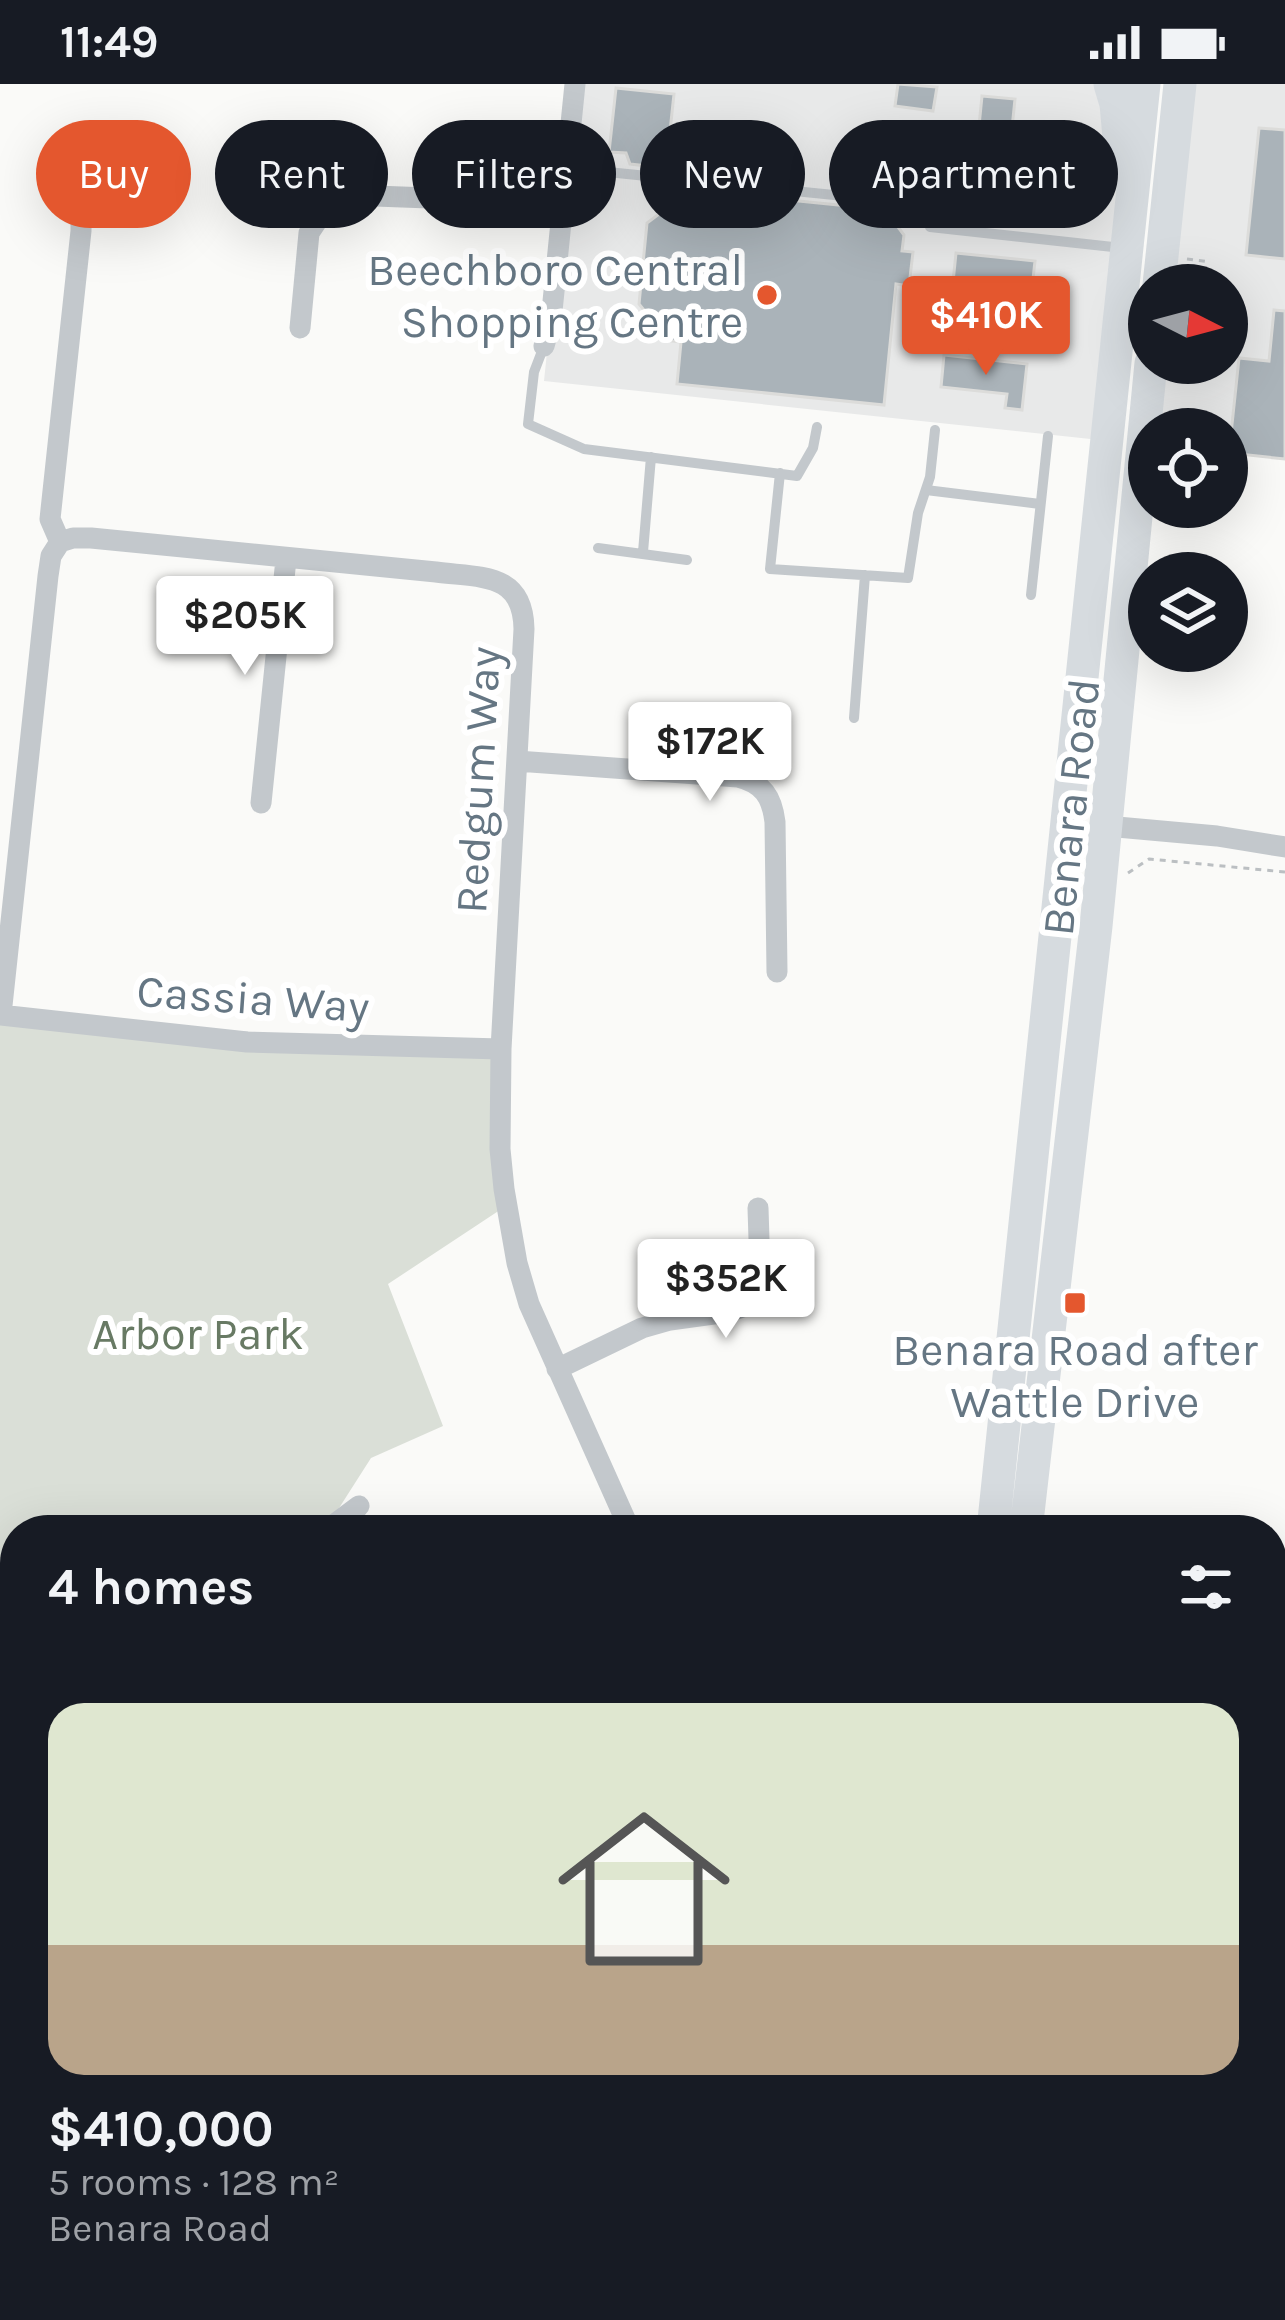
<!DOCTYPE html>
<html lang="en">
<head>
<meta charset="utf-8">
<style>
  body { margin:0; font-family:Karla,sans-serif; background:#20242c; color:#f1f3f6; height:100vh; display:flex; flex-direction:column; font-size:45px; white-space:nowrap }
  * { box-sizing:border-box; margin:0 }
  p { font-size:39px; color:#9ea1a6 }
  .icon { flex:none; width:66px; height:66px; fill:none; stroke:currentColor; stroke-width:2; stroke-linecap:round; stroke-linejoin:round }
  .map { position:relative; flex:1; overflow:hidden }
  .sheet { position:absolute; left:0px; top:1431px; width:1287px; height:807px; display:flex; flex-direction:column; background:#171b24; border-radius:48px 48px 0 0; box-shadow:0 12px 48px #0002 }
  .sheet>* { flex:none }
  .banner { position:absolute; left:36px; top:36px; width:1215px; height:108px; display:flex; gap:24px }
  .needle { width:78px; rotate:96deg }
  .tools { position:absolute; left:1128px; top:180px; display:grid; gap:24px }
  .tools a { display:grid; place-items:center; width:120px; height:120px; border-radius:50%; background:#171b24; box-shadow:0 12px 48px #0002; font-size:60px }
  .price { position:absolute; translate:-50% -102px; padding:0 27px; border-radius:12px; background:#fff; color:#222; font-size:39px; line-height:78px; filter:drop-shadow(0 3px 6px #0008) }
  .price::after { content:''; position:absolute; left:50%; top:72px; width:36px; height:27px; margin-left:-18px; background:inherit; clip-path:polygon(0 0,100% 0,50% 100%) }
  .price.selected { background:#e4572e; color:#fff }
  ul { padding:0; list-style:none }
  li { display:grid; align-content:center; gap:24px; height:636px; padding:0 48px }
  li+li { border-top:3px solid #363941 }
  li span { display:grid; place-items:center; height:372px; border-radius:36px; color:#555 }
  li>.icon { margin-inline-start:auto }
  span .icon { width:216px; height:216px; fill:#fffc; stroke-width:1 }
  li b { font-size:51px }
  h2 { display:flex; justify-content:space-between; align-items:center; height:144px; padding:0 48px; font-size:51px }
  .tag { padding:0 42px; border-radius:54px; background:#171b24; box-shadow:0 12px 48px #0002; font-size:42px; line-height:108px }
  .tag.selected { background:#e4572e; color:#fff }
  .status { display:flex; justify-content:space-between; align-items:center; height:84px; padding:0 60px; background:#171b24; direction:ltr }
  .status svg { height:33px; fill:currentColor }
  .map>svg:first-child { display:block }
  .built { fill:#e8e9e9 }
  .green { fill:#dadfd7 }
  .building { fill:#aab3b9; stroke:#dcdcda; stroke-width:3 }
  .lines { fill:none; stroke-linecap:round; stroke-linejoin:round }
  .path { stroke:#bbbfc2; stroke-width:3; stroke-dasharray:6 6; stroke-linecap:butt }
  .service { stroke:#c3c8cc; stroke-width:10 }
  .minor { stroke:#c3c8cc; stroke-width:21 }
  .tertiary { stroke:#c3c8cc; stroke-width:27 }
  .primary { stroke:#d6dbdf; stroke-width:33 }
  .poi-dot { fill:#e4572e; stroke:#fff; stroke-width:4.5 }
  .labels { text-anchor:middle; stroke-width:12; stroke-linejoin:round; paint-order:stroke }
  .poi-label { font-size:45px; fill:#657683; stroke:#fff; text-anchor:end }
  .street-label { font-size:45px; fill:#657683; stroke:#fff }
  .park-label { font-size:45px; fill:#687a64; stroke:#fff }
</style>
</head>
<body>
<div class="status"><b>11:49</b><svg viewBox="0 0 49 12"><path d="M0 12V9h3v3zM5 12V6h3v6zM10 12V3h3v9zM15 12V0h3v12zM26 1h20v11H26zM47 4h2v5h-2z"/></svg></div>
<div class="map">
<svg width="1285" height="2236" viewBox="0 0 1285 2236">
  <rect width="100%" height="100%" fill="#fafaf8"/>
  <path class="built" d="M575,0h535l12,71 -13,286 -565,-60z
    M1180,0h105v375l-58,-6v-24h-78l2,-66h76v-78h-68z
    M291,2223h250l122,13h-423z"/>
  <path class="green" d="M0,931l501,34 5,157 -118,78 55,142 -72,32 -46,72h-310v345l-15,-2z"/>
  <path class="building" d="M898,0l39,3 -4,24 -38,-5z
    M616,4l58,6 -8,74 -36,-4 -4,-11 -17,-1z
    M982,12l33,3 -7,69h-3l-4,36 -37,-4 8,-75 7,1z
    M1259,44l26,2v129l-39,-4z
    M769,114l79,8 12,9 32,4 12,16 -2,16 11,1 -4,34 -13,-2 -12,121 -207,-21 4,-42 -18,-2 2,-19 -13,-1 -13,-16 8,-81 32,-24 79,7z
    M956,169l79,8 -6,54 -49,-5 2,-15 -30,-3z
    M1274,226l11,1v148l-56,-6 10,-95 30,3z
    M944,271l83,9 -5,46 -17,-2 2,-14 -66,-7z"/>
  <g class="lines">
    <path class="path" d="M1187,175l23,3
      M1128,789l21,-14 136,13
      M1054,1446l2,-12"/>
    <path class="service" d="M568,84l365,37 -3,22 183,20
      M544,262l-10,26 -6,52 56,25 213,27 16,-28 4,-21
      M780,389l-10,96 138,9 10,-65 12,-36 5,-47
      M926,406l114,14
      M598,464l89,12
      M643,468l8,-95
      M1031,511l17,-159
      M854,634l11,-143"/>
    <path class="minor" d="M300,244l9,-95 20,-30 19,-8 214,8
      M544,262l7,-25 24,-237
      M60,458l-10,-23 31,-288v-61
      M517,677l221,16c25,6 34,20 37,45l2,150
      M261,719l25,-244
      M1106,742l111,10 68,11
      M0,931l247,27 254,7
      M1,931l47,-439 3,-20 9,-14 13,-4h18l345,34c45,6 87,0 88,57l-23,420 -1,100 4,40 13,74 12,41 101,226
      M557,1285l85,-41 28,-8 58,-8 14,-5 15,-19 3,-17 -2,-63
      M327,1446l32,-24
      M1272,1611l13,-4
      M0,1789l15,2
      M1272,2155l13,2"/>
    <path class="tertiary" d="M0,2105l15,-4"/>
    <path class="primary" d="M1110,0l6,20 5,55
      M1159,201l21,-201
      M993,1446l151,-1446
      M1026,1446l70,-604 55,-563
      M906,2236l1,-13
      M942,2236l1,-13"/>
  </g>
  <g class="poi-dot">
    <circle cx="767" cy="211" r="12"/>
    <rect x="1063" y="1207" width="24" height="24" rx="6"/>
  </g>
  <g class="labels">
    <g class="poi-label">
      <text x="743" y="201">Beechboro Central<tspan x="743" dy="52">Shopping Centre</tspan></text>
      <text x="1075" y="1281" text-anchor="middle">Benara Road after<tspan x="1075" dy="52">Wattle Drive</tspan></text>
    </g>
    <g class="street-label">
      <text transform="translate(477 696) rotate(-87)" y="16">Redgum Way</text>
      <text transform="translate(1070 723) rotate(-84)" y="16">Benara Road</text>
      <text transform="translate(253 914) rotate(4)" y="16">Cassia Way</text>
    </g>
    <g class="park-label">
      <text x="198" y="1265">Arbor Park</text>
    </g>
  </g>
</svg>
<div class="tools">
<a><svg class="needle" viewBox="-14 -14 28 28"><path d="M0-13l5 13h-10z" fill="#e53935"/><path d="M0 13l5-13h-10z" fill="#9ea1a6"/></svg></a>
<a><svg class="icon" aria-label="locate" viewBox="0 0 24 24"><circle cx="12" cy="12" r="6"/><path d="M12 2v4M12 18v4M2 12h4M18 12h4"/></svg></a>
<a><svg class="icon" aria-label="layers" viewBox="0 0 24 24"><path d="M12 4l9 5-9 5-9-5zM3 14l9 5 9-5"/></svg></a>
</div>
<b class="price selected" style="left:986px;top:294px">$410K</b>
<b class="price" style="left:245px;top:594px">$205K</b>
<b class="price" style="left:710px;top:720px">$172K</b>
<b class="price" style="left:726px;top:1257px">$352K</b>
<div class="banner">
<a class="tag selected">Buy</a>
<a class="tag">Rent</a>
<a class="tag">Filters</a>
<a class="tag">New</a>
<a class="tag">Apartment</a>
</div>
<section class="sheet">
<h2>4 homes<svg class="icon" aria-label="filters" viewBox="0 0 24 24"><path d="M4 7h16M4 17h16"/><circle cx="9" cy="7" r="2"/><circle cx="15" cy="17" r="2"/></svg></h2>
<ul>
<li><span style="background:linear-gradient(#dfe7d0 65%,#b9a48a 0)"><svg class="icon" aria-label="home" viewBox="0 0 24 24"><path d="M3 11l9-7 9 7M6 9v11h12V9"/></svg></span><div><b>$410,000</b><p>5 rooms · 128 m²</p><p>Benara Road</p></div></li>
</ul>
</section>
</div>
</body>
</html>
